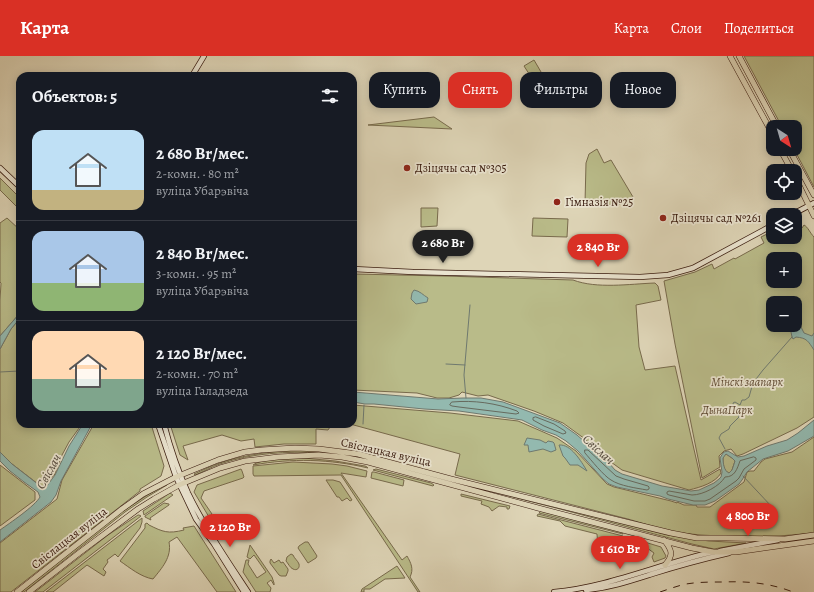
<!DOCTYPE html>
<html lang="ru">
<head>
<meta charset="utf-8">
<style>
  body { margin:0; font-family:Alegreya,serif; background:#242831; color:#f1f3f6; height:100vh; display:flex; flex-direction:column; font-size:15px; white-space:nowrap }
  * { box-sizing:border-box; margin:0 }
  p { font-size:13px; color:#9ea1a6 }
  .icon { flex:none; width:22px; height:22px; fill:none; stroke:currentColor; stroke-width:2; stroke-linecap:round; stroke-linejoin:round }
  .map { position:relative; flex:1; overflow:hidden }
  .panel { position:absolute; left:16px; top:16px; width:341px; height:356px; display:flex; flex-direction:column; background:#171b24; border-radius:12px; box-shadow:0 2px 10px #0003 }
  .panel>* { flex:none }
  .top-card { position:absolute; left:369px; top:16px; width:380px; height:36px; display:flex; gap:8px }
  .needle { width:26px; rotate:143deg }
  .buttons { position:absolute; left:766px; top:64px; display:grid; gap:8px }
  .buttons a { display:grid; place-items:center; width:36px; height:36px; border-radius:8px; background:#171b24; box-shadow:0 2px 10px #0003; font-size:20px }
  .price { position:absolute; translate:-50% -34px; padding:0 9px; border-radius:14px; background:#d93025; color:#fff; font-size:13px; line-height:26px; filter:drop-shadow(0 1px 2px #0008) }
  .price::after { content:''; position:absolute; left:50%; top:24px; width:12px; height:9px; margin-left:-6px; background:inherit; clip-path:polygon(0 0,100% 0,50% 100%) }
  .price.on { background:#222; color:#fff }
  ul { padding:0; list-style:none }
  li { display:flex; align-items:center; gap:12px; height:100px; padding:0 16px }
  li+li { border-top:1px solid #363941 }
  li span { display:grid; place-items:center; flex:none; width:112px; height:80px; border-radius:12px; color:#555 }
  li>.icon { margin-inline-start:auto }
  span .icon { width:48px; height:48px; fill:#fffc; stroke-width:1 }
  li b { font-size:17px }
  h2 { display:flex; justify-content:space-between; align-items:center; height:48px; padding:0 16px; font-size:17px }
  .chip { padding:0 14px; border-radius:12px; background:#171b24; box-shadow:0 2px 10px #0003; font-size:14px; line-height:36px }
  .chip.on { background:#d93025; color:#fff }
  header { display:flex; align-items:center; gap:24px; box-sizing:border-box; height:56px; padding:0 20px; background:#d93025; color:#fff }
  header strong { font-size:19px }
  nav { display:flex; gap:22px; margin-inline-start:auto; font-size:14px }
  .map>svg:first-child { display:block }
  .green { fill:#b9bb89; stroke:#786a4c; fill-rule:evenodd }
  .water { fill:#93b9af; stroke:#6f796f; fill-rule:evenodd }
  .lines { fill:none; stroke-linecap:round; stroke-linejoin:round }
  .shore { stroke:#666a5e; stroke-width:1 }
  .stream { stroke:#6f796f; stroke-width:1 }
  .secondary-casing { stroke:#381a0e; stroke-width:6 }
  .primary-casing { stroke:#381a0e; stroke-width:6 }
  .secondary { stroke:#eae4d0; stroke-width:4.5 }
  .primary { stroke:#ded5b7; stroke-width:5 }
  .rail { stroke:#381a0e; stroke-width:1; stroke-dasharray:7 7; stroke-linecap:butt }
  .poi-dot { fill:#8f2418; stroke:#eae4d0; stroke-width:1.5 }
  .labels { text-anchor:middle; stroke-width:3.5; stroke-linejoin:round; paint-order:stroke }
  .poi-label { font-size:12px; fill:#381a0e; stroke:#eae4d0; text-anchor:start }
  .park-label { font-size:12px; font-style:italic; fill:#5f4a33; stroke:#eae4d0 }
  .street-label { font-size:12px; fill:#381a0e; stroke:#eae4d0 }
  .water-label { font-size:13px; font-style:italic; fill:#534a3e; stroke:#eae4d0 }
</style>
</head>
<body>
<header>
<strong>Карта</strong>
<nav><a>Карта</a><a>Слои</a><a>Поделиться</a></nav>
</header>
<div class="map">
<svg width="814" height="536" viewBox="0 0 814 536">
  <rect width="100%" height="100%" fill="#ded5b7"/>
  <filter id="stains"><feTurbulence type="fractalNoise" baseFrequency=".005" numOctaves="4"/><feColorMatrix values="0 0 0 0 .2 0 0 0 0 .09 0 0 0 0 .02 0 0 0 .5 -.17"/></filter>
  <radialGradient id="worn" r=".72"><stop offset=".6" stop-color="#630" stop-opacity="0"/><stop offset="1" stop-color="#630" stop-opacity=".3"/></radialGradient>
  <path class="green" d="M744,0h70v131l-20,-38h1v-22h-13z
    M534,4l17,29 -9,5 -18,-28z
    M434,61l18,12 -84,-4z
    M597,93l7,14 7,-3 22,37 -8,5 -7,3 -33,-2 1,-40 3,-9z
    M0,122l20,20v12l-20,-20z
    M421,152h17l-1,18 -16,1z
    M7,162l13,12v83l-20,23v-36l1,-17 -1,-1v-59z
    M533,162l35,1 -1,18 -35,-1z
    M804,169c4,2 6,8 10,12v180l-17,11 -54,26 -6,2 -6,-7 -7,2 -5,5 1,11 -18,11 -27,-134 -11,-63 31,-9 17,-8 2,5 20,-11 1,1 29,-16 -3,-6 12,-6v6h22v-10l7,1zM773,203h22v22h-22zM773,247h22v22h-22z
    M353,218l91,2 129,4c24,9 56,4 82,3l3,3 3,14 -25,5 3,42 6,23 30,-4 26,114 19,-11 1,4c-6,10 -20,14 -32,17l-67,-20 -18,-13 -19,-18 -22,-16 -29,-12 -46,-16 -10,1 -16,-4 -3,3 -10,3h-12l-20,-5 -64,-3z
    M20,262v106h62l-13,18 -7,13 -7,19 -8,9 -5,4 -30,-23 -12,-12v-103l11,-20z
    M353,349l97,8 68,8 39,17 19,13 31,33 7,3 57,14 6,2v-1l7,3h12l1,2h13l34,-25 3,-10 3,-1h4l7,-9 4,-3 27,-7 22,-15v96l-35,3 -41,1 -37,-2 -20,-2 -19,-4 -34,-10 -173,-44 5,-21 -110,-30h3z
    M94,368h57l13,42 -3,10 -21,13v2l-129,101h-11v-49l57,-44 5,-19z
    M170,368h162l-4,6 -12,-1v15h-32l-29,3 -1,-8 -13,2 -19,-6 -39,11 5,14 -8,-5z
    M282,395c12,0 25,-1 37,0 44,3 87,18 130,29l-1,1 -128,-28c-33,-2 -68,0 -100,11 -9,3 -17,8 -25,11l-1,-1c9,-4 17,-8 26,-11 20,-7 41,-10 62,-12z
    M726,398l6,4 3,3 -3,9 -3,3c-6,-2 -6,-10 -6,-16z
    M304,402l31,3 30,5 2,1 1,1c-38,-9 -76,-10 -115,-3 9,-7 40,-6 51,-7z
    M293,406l39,2 15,2 20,5 -1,6 -25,-4 61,87 5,-4c4,7 7,13 3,21l10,15h-2l-77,-117 -87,1 -1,-2v-8z
    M0,409l35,27v8l-35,26z
    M241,413l1,2 2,6 -1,1 -39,13 -3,7 11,16 -3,3 -15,-25 3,-7z
    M376,413l55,14 3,2 -1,1 -60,-16z
    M372,416h2l30,8 -1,6 -32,-8z
    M326,424h7l7,2 12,18 -2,1 -3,-3 -5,3 -3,-4h-2z
    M453,425l214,54 42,6 37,2 -32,6 -22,-5 -132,-35 -107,-27z
    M166,428l1,1 -20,12 -22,15 -101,80h-4l103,-81 23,-15z
    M170,437l3,2 -29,20 -1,-4z
    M461,438l49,12 -1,3h-2v-2l-8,-1 -7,5 -3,-4 -8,-3 1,-3 -21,-5z
    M164,447l5,1v1l-19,13 1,2 -6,-3v-1z
    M541,455l81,21 1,2 -84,-21z
    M538,458l85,22v3l1,3 -16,2v2l-10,1 -1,-13 -32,-8 -5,-5 -23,-5z
    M138,459h1l2,1 -98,76h-8l73,-57z
    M142,462v4l-2,6 -22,29 -3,-3 -8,6 1,2 -5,7 3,3 -2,4 -17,-11 -34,27h-7z
    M147,467l2,2c14,7 19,9 35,5l-1,-2 11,-2 42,66h-19l-40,-55 -8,5c3,15 -7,26 -16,37 -12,-2 -23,-11 -33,-18l25,-33v-4z
    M628,481l33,10 5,9 -1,2 -11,4 -2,-5 2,-4 -7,-5 -1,1 -4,-2h-1l-2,-1 -1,1 -10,-7z
    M305,486h3l9,14 -1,2 -8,5 -10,-15 1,-2z
    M250,489l22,32 2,6v2l-3,-5 -4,3 4,5 -1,4h-14l-13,-20 3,-12h3l-1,4 9,14 9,-6 -12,-17 -4,4 -3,-2z
    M291,498l2,1c1,3 5,6 6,9 1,4 -2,7 -6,5 -3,-1 -5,-6 -7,-8l1,-4z
    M271,503l3,4 5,-3 2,3 2,-1 5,7v2l-2,5h-5l-2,-1 -9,-12v-2z
    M397,510l8,12 -20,1 -15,10h-6v3h-3l1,-3z"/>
  <path class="water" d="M414,234c6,1 9,5 14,8l-1,4 -11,2 -5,-5 1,-6z
    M20,257v5l-9,11 -11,20v-13z
    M799,267l5,10 8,3 2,-3v17c-6,-9 -7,-12 -18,-13l-3,2 -1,-2 -2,-10 2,-1 5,2z
    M353,336l85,7 25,-1h18l22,4 57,21 17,12 32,28 6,7 7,4 40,12 29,5 8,-1 15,-7 5,-4 2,-2 1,-5 -2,-14 3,-5 1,-1 4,-1 10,6 6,-1 23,-10 20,-6 11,-7 16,-13v16l-26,15 -25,8 -16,13 -5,8 -3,4 -24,17 -10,4h-12l-25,-6 -8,-3 -43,-9 -8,-3 -6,-5 -25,-28 -12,-10 -10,-6 -14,-5 -20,-10 -63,-9 -35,-2 -50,-5h-9l-12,-2zM726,398l6,4 3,3 -3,9 -3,3c-5,-2 -6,-10 -6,-15z
    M83,368h9l-31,57 -5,14 -5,7 -51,40v-12c10,-7 35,-24 40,-33l-2,-5 -14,-10 -14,-11 -10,-10v-9l12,12 27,21 4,2h3l9,-12 14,-29z
    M527,382l13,2 6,3 2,-2 5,1 1,1 2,7 -5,2 -8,-3 -14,3 -1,-7h-4z
    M559,389c12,-1 22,16 28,26l-9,-6h-8l-5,-7 -2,-2z"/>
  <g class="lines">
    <path class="shore" d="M452,346c22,-2 44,1 65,9l2,2 -3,1 -57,-7 -7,-1 -2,-1z
      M536,361l18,7 11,7 1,2 -3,1 -19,-8 -11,-6v-2z
      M585,394h3l28,26 8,3 24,7 1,1v2l-2,1c-11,-2 -27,-4 -36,-10 -7,-4 -20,-20 -26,-27z
      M754,401l2,1v2l-12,9 -5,9 -3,3 -26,18 -5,2h-11l-25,-6 -2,-1v-2l2,-1c8,1 15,3 23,4 11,0 28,-9 33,-18 10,0 12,-8 15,-16z"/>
    <path class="stream" d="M446,308l19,1
      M0,316l19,-1
      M466,342l-2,-23 6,-70
      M363,368l1,-19
      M725,393l-6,-11 2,-4 8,-5 1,-3 9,-9 -2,-7 -3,-2 -1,-5 2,-1 5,3 2,-5h3l4,-3 4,-14 10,-13 29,-33
      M743,420l29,31"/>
    <g class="secondary-casing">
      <path id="secondary" d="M192,20l12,-20
        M0,112l20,19
        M791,159l23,-12
        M353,213l60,3 227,5 28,-2 25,-7 80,-43
        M158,368l18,53 20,42 18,25 30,48
        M164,368c6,23 14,47 24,69 17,35 39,67 60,99
        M720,495l58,-11
        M586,534c23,-2 44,-9 66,-16 25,-8 51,-15 77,-21
        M554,536c55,-5 105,-28 159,-40"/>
    </g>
    <g class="primary-casing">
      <path id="primary" d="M730,0l43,79
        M739,0l38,71
        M780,93l12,22
        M789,93l25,46
        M795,121l19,39
        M664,484c8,10 10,15 1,25
        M17,536l105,-83 21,-15 33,-17 42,-17 27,-8 16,-2 34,-2 24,1 39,5 93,25 220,54 26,5h29l59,1 29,-4
        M29,536l50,-39 59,-44 16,-10 25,-14 41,-17 25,-7 33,-4 20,-1 21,-1 23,2 26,5 170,46 154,40 21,4h23l78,-11"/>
    </g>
    <use href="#secondary" class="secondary"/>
    <use href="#primary" class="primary"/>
    <path class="rail" d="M660,536c9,-3 17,-6 26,-8 12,-2 25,-2 37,-2 24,-1 47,1 70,10"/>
  </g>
  <g class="poi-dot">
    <circle cx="407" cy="112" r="4"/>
    <circle cx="557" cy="146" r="4"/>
    <circle cx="663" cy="162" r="4"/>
  </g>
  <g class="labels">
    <g class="poi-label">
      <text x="415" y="116">Дзіцячы сад №305</text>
      <text x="565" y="150">Гімназія №25</text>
      <text x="671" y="166">Дзіцячы сад №261</text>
    </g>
    <g class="park-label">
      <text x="747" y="330">Мінскі заапарк</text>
      <text x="727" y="358">ДынаПарк</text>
    </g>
    <g class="street-label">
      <text transform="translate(386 396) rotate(13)" y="4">Свіслацкая вуліца</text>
      <text transform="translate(69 482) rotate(-38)" y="4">Свіслацкая вуліца</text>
    </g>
    <g class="water-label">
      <text transform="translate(599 393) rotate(42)" y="5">Свіслач</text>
      <text transform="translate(48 415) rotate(-61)" y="5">Свіслач</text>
    </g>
  </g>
  <rect width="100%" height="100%" filter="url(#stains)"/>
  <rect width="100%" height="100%" fill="url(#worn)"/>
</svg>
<div class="buttons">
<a><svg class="needle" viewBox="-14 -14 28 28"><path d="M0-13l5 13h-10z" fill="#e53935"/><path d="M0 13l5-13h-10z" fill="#9ea1a6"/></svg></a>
<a><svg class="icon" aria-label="locate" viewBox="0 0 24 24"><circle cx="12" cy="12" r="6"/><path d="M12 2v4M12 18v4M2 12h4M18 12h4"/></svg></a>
<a><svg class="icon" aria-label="layers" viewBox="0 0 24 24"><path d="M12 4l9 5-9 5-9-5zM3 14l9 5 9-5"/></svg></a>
<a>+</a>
<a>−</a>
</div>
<b class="price on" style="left:443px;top:208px">2 680 Br</b>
<b class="price" style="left:598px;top:212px">2 840 Br</b>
<b class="price" style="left:748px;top:481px">4 800 Br</b>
<b class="price" style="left:230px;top:492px">2 120 Br</b>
<b class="price" style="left:620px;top:514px">1 610 Br</b>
<div class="top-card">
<a class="chip">Купить</a>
<a class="chip on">Снять</a>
<a class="chip">Фильтры</a>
<a class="chip">Новое</a>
</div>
<section class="panel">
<h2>Объектов: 5<svg class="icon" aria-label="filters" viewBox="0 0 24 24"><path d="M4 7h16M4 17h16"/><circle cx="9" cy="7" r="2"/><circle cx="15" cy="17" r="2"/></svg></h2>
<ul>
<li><span style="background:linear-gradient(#bfe0f5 75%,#c2b280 0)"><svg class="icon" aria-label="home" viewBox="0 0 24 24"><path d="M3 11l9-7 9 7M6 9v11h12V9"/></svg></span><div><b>2 680 Br/мес.</b><p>2-комн. · 80 m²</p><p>вуліца Убарэвіча</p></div></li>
<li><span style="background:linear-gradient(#a9c7e8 65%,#8fb573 0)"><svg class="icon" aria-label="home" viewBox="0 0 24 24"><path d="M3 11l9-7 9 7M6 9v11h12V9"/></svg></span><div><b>2 840 Br/мес.</b><p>3-комн. · 95 m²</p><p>вуліца Убарэвіча</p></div></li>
<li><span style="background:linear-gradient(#ffd9b3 60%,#7fa58c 0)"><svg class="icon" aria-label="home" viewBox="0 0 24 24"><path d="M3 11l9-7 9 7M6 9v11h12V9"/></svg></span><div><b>2 120 Br/мес.</b><p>2-комн. · 70 m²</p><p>вуліца Галадзеда</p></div></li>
</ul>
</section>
</div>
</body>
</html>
